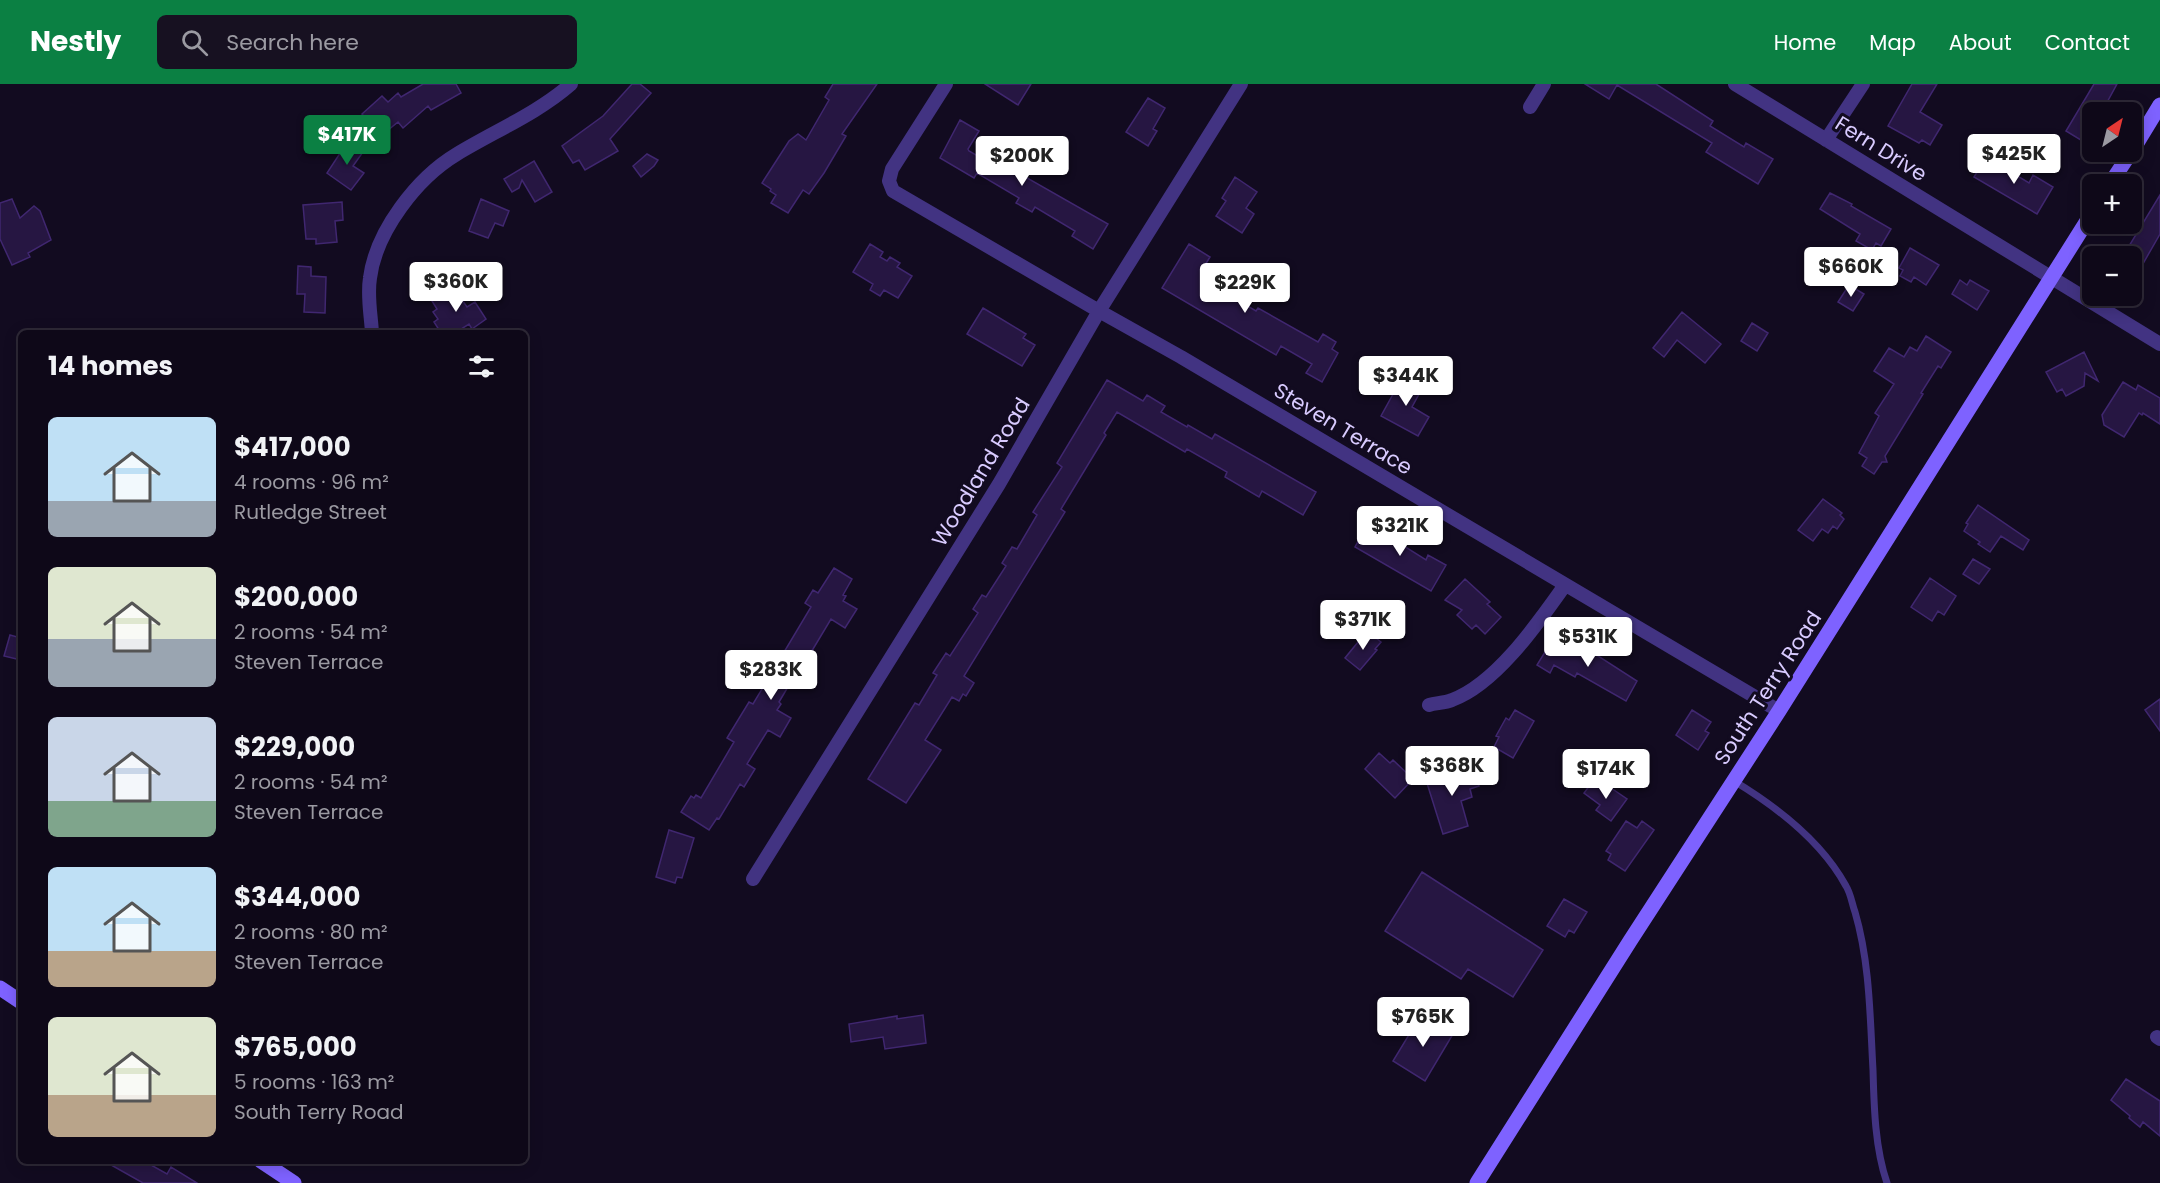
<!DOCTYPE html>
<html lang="en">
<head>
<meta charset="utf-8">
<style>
  body { margin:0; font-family:Poppins,sans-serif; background:#171121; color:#f1f3f6; height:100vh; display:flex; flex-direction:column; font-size:22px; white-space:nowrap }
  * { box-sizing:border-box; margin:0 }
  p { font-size:20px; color:#9b9aa2 }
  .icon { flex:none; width:33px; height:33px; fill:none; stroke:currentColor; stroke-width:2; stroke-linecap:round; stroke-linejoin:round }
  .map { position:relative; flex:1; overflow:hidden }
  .details { position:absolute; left:18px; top:246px; width:510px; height:834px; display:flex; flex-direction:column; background:#0e0818; border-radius:9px; box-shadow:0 3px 15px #0003,0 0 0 2px #2e2937 }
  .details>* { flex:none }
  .needle { width:39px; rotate:35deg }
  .tools { position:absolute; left:2082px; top:18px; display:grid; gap:12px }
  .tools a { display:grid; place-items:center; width:60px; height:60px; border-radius:9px; background:#0e0818; box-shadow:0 3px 15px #0003,0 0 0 2px #2e2937; font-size:30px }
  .price { position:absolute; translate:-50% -51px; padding:0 14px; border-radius:6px; background:#fff; color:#222; font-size:20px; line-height:39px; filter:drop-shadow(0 2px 3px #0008) }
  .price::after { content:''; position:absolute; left:50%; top:36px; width:18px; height:14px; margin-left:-9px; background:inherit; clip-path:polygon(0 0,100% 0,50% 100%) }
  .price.current { background:#0b8043; color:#fff }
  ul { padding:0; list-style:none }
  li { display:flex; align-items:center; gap:18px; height:150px; padding:0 30px }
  li span { display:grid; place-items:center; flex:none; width:168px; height:120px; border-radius:9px; color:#555 }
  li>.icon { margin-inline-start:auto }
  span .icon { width:72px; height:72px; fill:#fffc; stroke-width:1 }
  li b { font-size:26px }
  h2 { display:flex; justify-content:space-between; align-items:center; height:72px; padding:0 30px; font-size:26px }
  header { display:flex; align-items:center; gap:36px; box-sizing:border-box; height:84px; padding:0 30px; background:#0b8043; color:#fff }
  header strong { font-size:28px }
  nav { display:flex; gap:33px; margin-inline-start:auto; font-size:21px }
  .search { width:420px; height:54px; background:#171121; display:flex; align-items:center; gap:15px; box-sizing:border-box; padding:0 21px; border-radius:9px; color:#9b9aa2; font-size:22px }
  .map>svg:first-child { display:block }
  .building { fill:#261642; stroke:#402770; stroke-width:1.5 }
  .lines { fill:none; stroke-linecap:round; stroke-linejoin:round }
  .lane { stroke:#423382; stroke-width:7 }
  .street { stroke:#423382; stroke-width:14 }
  .secondary { stroke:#7e62ff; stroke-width:15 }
  .labels { text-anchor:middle; stroke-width:6; stroke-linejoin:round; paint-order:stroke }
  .street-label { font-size:21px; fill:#d9cbff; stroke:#120b20 }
</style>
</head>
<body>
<header>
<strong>Nestly</strong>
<div class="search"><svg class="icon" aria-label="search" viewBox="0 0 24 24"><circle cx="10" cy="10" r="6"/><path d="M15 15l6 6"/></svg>Search here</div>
<nav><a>Home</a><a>Map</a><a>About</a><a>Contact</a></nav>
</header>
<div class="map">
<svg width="2160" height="1099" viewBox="0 0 2160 1099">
  <rect width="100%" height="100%" fill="#120b20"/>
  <path class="building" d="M423,0h33l5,9 -30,17 -3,-4 -25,22 -5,-6 -16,13 -20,-21 20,-18 6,6 10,-9 3,4z
    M632,0h8l11,9 -41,46 8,12 -33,19 -6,-10 -6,3 -11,-17 41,-30z
    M833,0h44l-35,50 4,2 -22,37 -15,21 -6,-4 -15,23 -17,-10 5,-8 -6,-4 1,-2 -9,-6 27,-42 9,-7 8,6 23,-40 -4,-3z
    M985,0h46l-13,21z
    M1585,0h71l57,37 -3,5 34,21 2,-4 27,16 -15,25 -52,-32 6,-9 -95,-58 -8,14z
    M1912,0h25l-17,28 22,13 -12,20 -8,-5 -3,3 -31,-17z
    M2094,0h23l-12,22 -2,1 -11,-6v26l-8,15 -18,-11z
    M1148,14l17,10 -12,21 4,2 -9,15 -22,-14z
    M960,36l19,11 -11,18 1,2 29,17 3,-5 107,61 -15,25 -21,-13 3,-5 -40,-24 -3,5 -16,-9 3,-5 -42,-25 -3,5 -34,-20z
    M348,57l15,11 -10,14 11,7 -13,17 -24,-17z
    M647,70l11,6 -4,6 -13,11 -8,-11z
    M1986,73l43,26 4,-8 20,12 -16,27 -63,-37z
    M534,77l18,31 -17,10 -13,-22 -3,8 -7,4 -8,-13z
    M1235,93l22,15 -11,16 8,6 -12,19 -26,-17 10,-15 -4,-3z
    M1830,109l22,11 -1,2 40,23 -10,17 -5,-3 -4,7 -16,-9 4,-7 -40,-25z
    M2160,111v39l-28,49v-27h-9z
    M12,115l8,19 14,-12 6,5 11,29 -23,13 2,4 -18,8 -12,-26v-36z
    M481,115l28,12 -6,15 -8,-3 -7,15 -19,-7z
    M342,118l1,18 -8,1 2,21 -21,2v-5h-10l-3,-34z
    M870,160l13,8 -3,5 7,4 3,-4 10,6 -3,4 15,9 -14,22 -14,-8 -4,6 -10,-6 3,-6 -20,-12z
    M1189,160l21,13 -8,13 35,21 -5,6 24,14 2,-3 60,34 5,-8 13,8 -4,7 6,4 -16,29 -16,-9 6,-9 -31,-18 -5,9 -114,-67z
    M1910,164l29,17 -13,20 -12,-8 -3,5 -11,-6 3,-6 -4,-2z
    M298,182l13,1v9l15,1 -1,36 -21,-1 1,-18h-8z
    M1960,196l7,5 3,-5 19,11 -12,19 -25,-16z
    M1849,201l15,9 -11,17 -15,-9z
    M453,203l14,20 8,-5 11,17 -14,10 -3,-5 -14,9h-14l-7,-11 4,-3 -5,-7 4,-3 -5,-8z
    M983,224l43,26 -3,4 12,7 -13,21 -55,-32z
    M1682,228l39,32 -16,19 -28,-23 -13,17 -11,-9z
    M1752,239l16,10 -11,18 -16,-10z
    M1926,252l25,16 -10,16 -3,-2 -17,27 2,1 -38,62 2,6h-5l-8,12 -12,-8 5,-8 -8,-5 20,-37 -4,-3 19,-29 -20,-13 15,-23 15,9 6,-10 7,4z
    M2084,268l14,29 -13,-8 -1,13 -18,10 -4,-7 -5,3 -11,-20z
    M1403,292l20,11 -11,20 17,10 -11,19 -37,-20z
    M1107,296l36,21 4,-6 18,11 -4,6 26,15 1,-2 24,14 3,-5 101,58 -13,23 -41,-24 -3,6 -34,-20 2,-5 -40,-23 -2,3 -68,-40 -13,21 2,2 -45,74 4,3 -101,164 10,7 -8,13 -3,-2 -4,7 -7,-4 -27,43 16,10 -35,53 -38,-24 47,-76 4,2 18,-30 -4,-2 13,-20 4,3 28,-43 -5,-4 9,-14 4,2 20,-31 -4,-3 10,-16 5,2 20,-34 -4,-3 29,-45 -5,-4z
    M2123,298l13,8 2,-5 22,13v26l-17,-11 -1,2 -3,-2 -15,24 -20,-12 -2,-10z
    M1823,415l19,14 -2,2 4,4 -7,10 -4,-3 -5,7 -6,-4 -9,12 -15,-11z
    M1978,421l51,35 -6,10 -22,-14 -11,16 -12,-8 2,-2 -16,-11 4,-7 -2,-1z
    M1367,441l15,8 2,-4 17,10 -2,4 27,17 2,-5 18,10 -15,26 -76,-44z
    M1973,475l17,10 -11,15 -16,-10z
    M834,484l18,11 -9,16 3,1 -3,5 14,8 -12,19 -14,-9 -27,45 8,4 -8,13 -9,-6 -16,27 2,2 -4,6 14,8 -11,19 -12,-7 -21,34 8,5 -11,18 -4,-3 -21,35 -2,-1 -8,12 -28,-18 10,-16 3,2 2,-3 5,3 33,-56 -7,-4 22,-36 4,2 58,-97 -6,-4 8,-13 5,3z
    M1930,494l26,18 -12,19 -6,-4 -6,10 -21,-14z
    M1465,495l25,23 -3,2 14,13 -16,17 -9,-9 -4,4 -15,-14 5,-5 -17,-10z
    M1367,547l14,11 -6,7 2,1 -17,20 -15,-12z
    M10,551l11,3v22l-17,-4z
    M1553,555l18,10 4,-8 62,40 -11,20 -49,-28 -2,4 -21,-12 -4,8 -13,-8z
    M2160,615v32l-15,-21z
    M1515,626l19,11 -21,37 -19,-11 5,-10 -3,-1 10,-18 3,2z
    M1692,626l19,12 -6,9 4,2 -11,17 -22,-15z
    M1379,669l11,10 3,-3 20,19 -18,19 -30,-29z
    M1473,681l6,21 -9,3 2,8 -11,4 7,25 -25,8 -17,-54z
    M1593,697l16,11 2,-4 16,11 -16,22 -15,-11 4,-5 -16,-12z
    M1626,737l11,7 5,-7 12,9 -29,41 -17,-11 3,-6 -5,-3z
    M669,746l25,8 -12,40 -5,-1 -2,6 -19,-6z
    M1422,788l121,78 -30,47 -45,-28 -7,10 -76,-48z
    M1564,815l23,13 -13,21 -5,-3 -4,7 -18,-11z
    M923,931l3,28 -41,6 -2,-12 -32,5 -2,-18 48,-8v3z
    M1421,931l32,19 -28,47 -32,-20z
    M2126,995l34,22v35l-17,-14 -3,5 -11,-9 1,-2 -19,-16z
    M104,1077h40l23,13 4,-7 26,16h-54z"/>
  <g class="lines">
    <path class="lane" d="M1734,697c43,26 88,61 112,105 5,8 6,18 9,26 15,51 15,106 18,158 1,37 2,78 14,113"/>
    <path class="street" d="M946,0l-54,85 -3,12 4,10 206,120 82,46 598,354
      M1735,0l425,260
      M1530,23l14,-23
      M1826,56l37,-56
      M372,249c-1,-18 -5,-37 -2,-55 6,-47 47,-100 87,-124 38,-23 81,-41 114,-70
      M1429,621c7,-2 16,-2 23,-5 44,-16 86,-77 113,-115
      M753,795l246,-395 100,-173 142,-227
      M2157,953l3,2"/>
    <path class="secondary" d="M2132,67l28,-46
      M2110,100l21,-32
      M0,904l21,14
      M261,1077l33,22
      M1477,1099l153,-242 149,-230 313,-498"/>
  </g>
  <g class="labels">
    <g class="street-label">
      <text transform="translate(1881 65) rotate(32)" y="7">Fern Drive</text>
      <text transform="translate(1343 345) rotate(31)" y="7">Steven Terrace</text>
      <text transform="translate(981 388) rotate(-59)" y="7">Woodland Road</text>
      <text transform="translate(1768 604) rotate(-57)" y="7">South Terry Road</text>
    </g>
  </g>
</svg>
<div class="tools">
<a><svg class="needle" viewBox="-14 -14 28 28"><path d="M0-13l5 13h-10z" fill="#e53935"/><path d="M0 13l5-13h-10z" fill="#9b9aa2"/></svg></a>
<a>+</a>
<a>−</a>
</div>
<b class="price current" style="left:347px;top:82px">$417K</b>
<b class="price" style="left:2014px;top:101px">$425K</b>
<b class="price" style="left:1022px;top:103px">$200K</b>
<b class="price" style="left:1851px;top:214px">$660K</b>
<b class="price" style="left:456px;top:229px">$360K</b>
<b class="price" style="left:1245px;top:230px">$229K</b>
<b class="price" style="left:1406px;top:323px">$344K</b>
<b class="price" style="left:1400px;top:473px">$321K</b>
<b class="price" style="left:1363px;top:567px">$371K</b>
<b class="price" style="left:1588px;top:584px">$531K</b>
<b class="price" style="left:771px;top:617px">$283K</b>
<b class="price" style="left:1452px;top:713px">$368K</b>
<b class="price" style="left:1606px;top:716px">$174K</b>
<b class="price" style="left:1423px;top:964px">$765K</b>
<section class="details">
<h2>14 homes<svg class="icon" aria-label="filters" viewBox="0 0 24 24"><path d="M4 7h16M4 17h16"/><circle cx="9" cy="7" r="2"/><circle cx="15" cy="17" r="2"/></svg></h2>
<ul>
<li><span style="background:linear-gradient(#bfe0f5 70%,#9aa5b1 0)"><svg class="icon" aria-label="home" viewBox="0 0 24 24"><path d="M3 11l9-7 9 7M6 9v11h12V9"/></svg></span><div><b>$417,000</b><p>4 rooms · 96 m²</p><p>Rutledge Street</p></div></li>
<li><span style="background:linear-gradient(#dfe7d0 60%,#9aa5b1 0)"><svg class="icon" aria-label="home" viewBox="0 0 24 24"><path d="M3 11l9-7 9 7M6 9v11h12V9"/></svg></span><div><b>$200,000</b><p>2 rooms · 54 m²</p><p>Steven Terrace</p></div></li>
<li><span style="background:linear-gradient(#c9d6e8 70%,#7fa58c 0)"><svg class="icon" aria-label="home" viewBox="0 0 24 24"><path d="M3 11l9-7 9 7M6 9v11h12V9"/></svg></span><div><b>$229,000</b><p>2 rooms · 54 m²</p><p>Steven Terrace</p></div></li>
<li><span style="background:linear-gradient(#bfe0f5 70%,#b9a48a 0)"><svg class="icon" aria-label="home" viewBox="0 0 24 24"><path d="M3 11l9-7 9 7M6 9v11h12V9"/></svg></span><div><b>$344,000</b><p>2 rooms · 80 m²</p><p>Steven Terrace</p></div></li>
<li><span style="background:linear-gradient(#dfe7d0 65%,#b9a48a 0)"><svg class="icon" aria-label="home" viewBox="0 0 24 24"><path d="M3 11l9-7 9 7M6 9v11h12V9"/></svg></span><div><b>$765,000</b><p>5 rooms · 163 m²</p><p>South Terry Road</p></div></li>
</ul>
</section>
</div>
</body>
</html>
